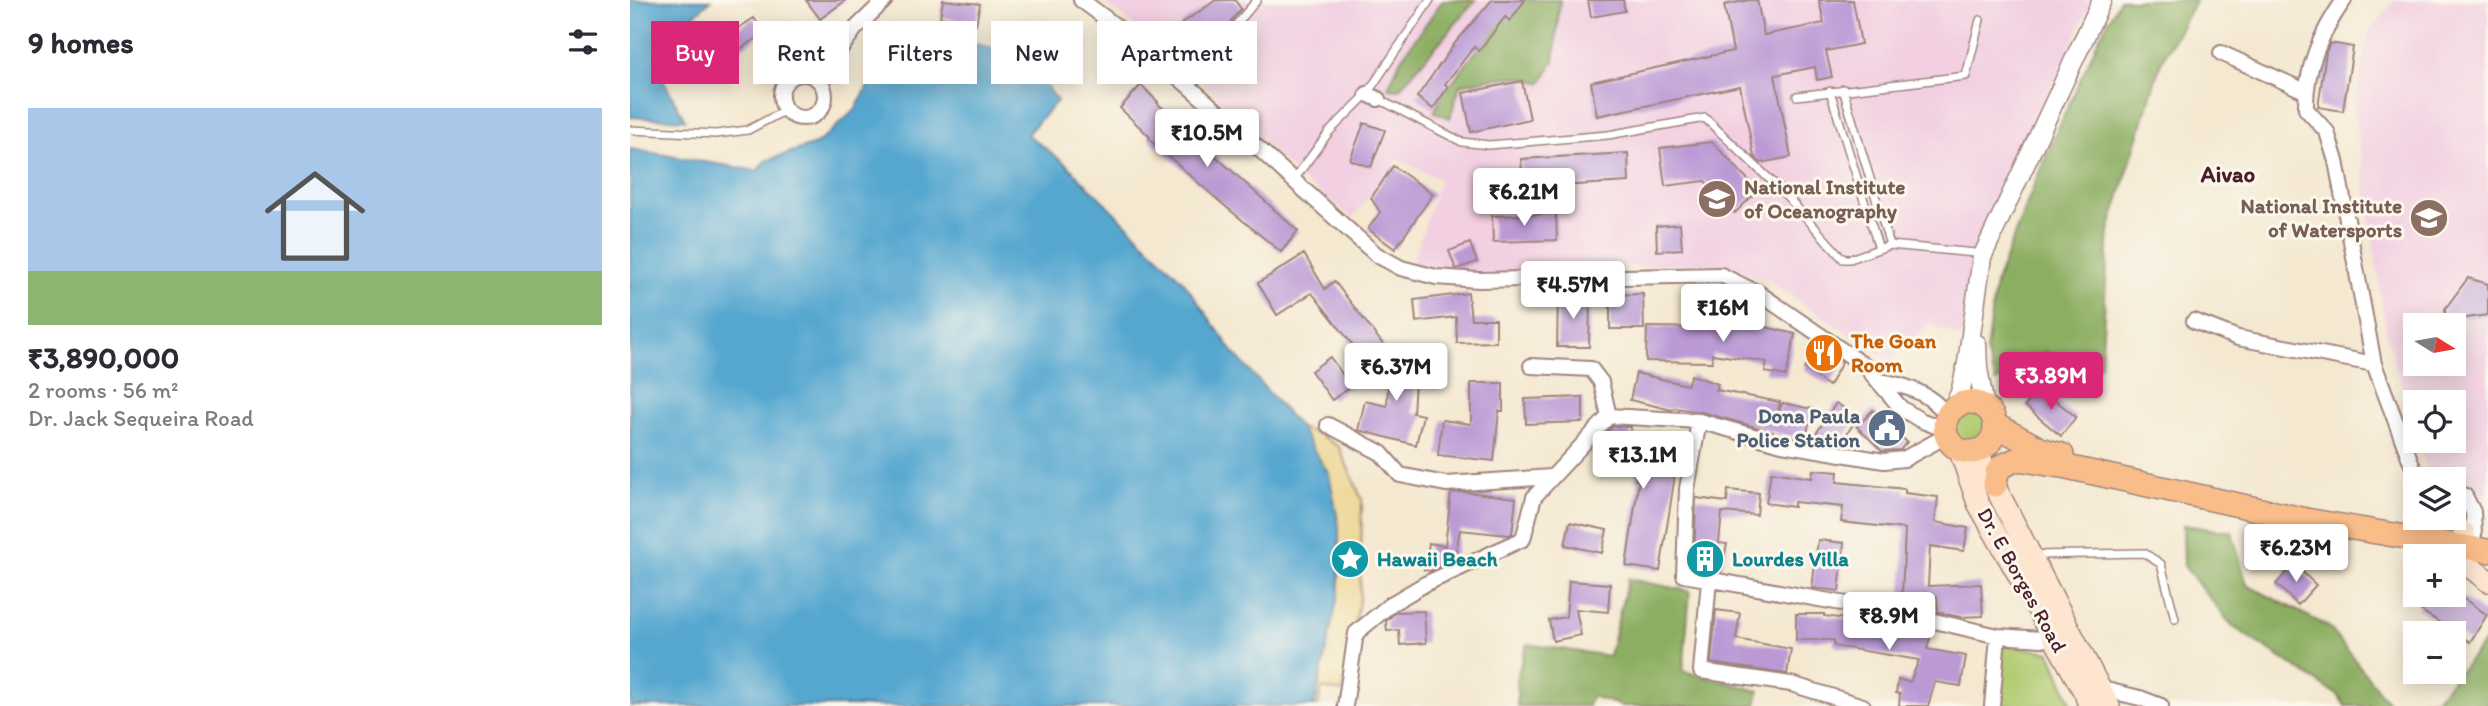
<!DOCTYPE html>
<html lang="en">
<head>
<meta charset="utf-8">
<style>
  body { margin:0; font-family:Itim,sans-serif; background:#f7f7f7; color:#2b2b33; height:100vh; display:flex; flex-direction:column; font-size:26px; white-space:nowrap }
  * { box-sizing:border-box; margin:0 }
  p { font-size:23px; color:#7c7c81 }
  .icon { flex:none; width:38px; height:38px; fill:none; stroke:currentColor; stroke-width:2; stroke-linecap:round; stroke-linejoin:round }
  .map { position:relative; flex:1; overflow:hidden }
  .sheet { display:flex; flex-direction:column; background:#fff; width:630px }
  .sheet>* { flex:none }
  .guide { position:absolute; left:21px; top:21px; width:665px; height:63px; display:flex; gap:14px }
  .needle { width:46px; rotate:101deg }
  .buttons { position:absolute; left:1773px; top:313px; display:grid; gap:14px }
  .buttons a { display:grid; place-items:center; width:63px; height:63px; border-radius:0px; background:#fff; box-shadow:0 4px 18px #0003; font-size:35px }
  .price { position:absolute; translate:-50% -60px; padding:0 16px; border-radius:7px; background:#fff; color:#222; font-size:23px; line-height:46px; filter:drop-shadow(0 2px 4px #0008) }
  .price::after { content:''; position:absolute; left:50%; top:42px; width:21px; height:16px; margin-left:-10px; background:inherit; clip-path:polygon(0 0,100% 0,50% 100%) }
  .price.current { background:#db2777; color:#fff }
  ul { padding:0; list-style:none }
  li { display:grid; align-content:center; gap:14px; height:371px; padding:0 28px }
  li+li { border-top:2px solid #e1e1e2 }
  li span { display:grid; place-items:center; height:217px; border-radius:0px; color:#555 }
  li>.icon { margin-inline-start:auto }
  span .icon { width:126px; height:126px; fill:#fffc; stroke-width:1 }
  li b { font-size:30px }
  h2 { display:flex; justify-content:space-between; align-items:center; height:84px; padding:0 28px; font-size:30px }
  .chip { padding:0 24px; border-radius:0px; background:#fff; box-shadow:0 4px 18px #0003; font-size:24px; line-height:63px }
  .chip.current { background:#db2777; color:#fff }
  main { display:flex; flex:1; min-height:0 }
  .map>svg:first-child { display:block }
  .built { fill:#f2cfe1; fill-rule:evenodd }
  .green { fill:#b0ca70; stroke:#7d744e; stroke-width:2 }
  .forest { fill:#8cae62; stroke:#6b6646; stroke-width:2 }
  .sand { fill:#eeda9e; stroke:#9c7c64; stroke-width:2 }
  .water { fill:#56a7d0; stroke:#50637e; stroke-width:2 }
  .building { fill:#ba99d5 }
  .lines { fill:none; stroke-linecap:round; stroke-linejoin:round }
  .service-casing { stroke:#9f847e; stroke-width:10 }
  .minor-casing { stroke:#9f847e; stroke-width:18 }
  .tertiary-casing { stroke:#9f847e; stroke-width:21 }
  .secondary-casing { stroke:#9f847e; stroke-width:24 }
  .primary-casing { stroke:#9f847e; stroke-width:26 }
  .service { stroke:#fff; stroke-width:7 }
  .minor { stroke:#fff; stroke-width:14 }
  .tertiary { stroke:#fff; stroke-width:18 }
  .secondary { stroke:#fde5d0; stroke-width:21 }
  .primary { stroke:#f9bd89; stroke-width:23 }
  .labels { text-anchor:middle; stroke-width:6; stroke-linejoin:round; paint-order:stroke }
  .education-label { font-size:21px; font-weight:bold; fill:#785e54; stroke:#fbf7ec; text-anchor:start }
  .food-label { font-size:21px; font-weight:bold; fill:#c56008; stroke:#fbf7ec; text-anchor:start }
  .service-label { font-size:21px; font-weight:bold; fill:#4e5e75; stroke:#fbf7ec; text-anchor:end }
  .culture-label { font-size:21px; font-weight:bold; fill:#0d838f; stroke:#fbf7ec; text-anchor:start }
  .street-label { font-size:21px; fill:#4a1f2b; stroke:#fbf7ec }
  .neighbourhood-label { font-size:23px; font-weight:bold; fill:#4a1f2b; stroke:#fbf7ec }
</style>
</head>
<body>
<main>
<section class="sheet">
<h2>9 homes<svg class="icon" aria-label="filters" viewBox="0 0 24 24"><path d="M4 7h16M4 17h16"/><circle cx="9" cy="7" r="2"/><circle cx="15" cy="17" r="2"/></svg></h2>
<ul>
<li><span style="background:linear-gradient(#a9c7e8 75%,#8fb573 0)"><svg class="icon" aria-label="home" viewBox="0 0 24 24"><path d="M3 11l9-7 9 7M6 9v11h12V9"/></svg></span><div><b>₹3,890,000</b><p>2 rooms · 56 m²</p><p>Dr. Jack Sequeira Road</p></div></li>
</ul>
</section>
<div class="map">
<svg width="1858" height="706" viewBox="0 0 1858 706">
  <rect width="100%" height="100%" fill="#fbf7ec"/>
  <filter id="ink" filterUnits="userSpaceOnUse"><feTurbulence type="fractalNoise" baseFrequency=".0143" numOctaves="2"/><feDisplacementMap in="SourceGraphic" scale="14" xChannelSelector="R" yChannelSelector="G"/><feConvolveMatrix kernelMatrix="1 2 1 2 8 2 1 2 1" color-interpolation-filters="sRGB"/></filter>
  <filter id="wash" filterUnits="userSpaceOnUse"><feTurbulence type="fractalNoise" baseFrequency=".00686" numOctaves="4" result="noise"/><feDisplacementMap in="SourceGraphic" scale="28" xChannelSelector="R" yChannelSelector="G"/><feGaussianBlur stdDeviation="1.57" result="paint"/><feColorMatrix in="noise" values="0 0 0 0 0 0 0 0 0 0 0 0 0 0 0 0 0 1.4 0 .05"/><feComposite in="paint" operator="in"/></filter>
  <g filter="url(#wash)">
    <rect width="100%" height="100%" fill="#f4e8d0"/>
    <path class="built" d="M470,0h992l-117,253 -13,86 -33,-16 -39,38 -121,-80 -30,-12 -41,-5 -35,1 -201,10 -24,-4 -26,-7 28,-85 -44,-20 -43,59 -52,-39 -99,-98 -21,-13 -59,-53z
      M1765,0h93v495l-34,-11v-4l-14,-1 -11,-3 -10,-35h35v-39h-39v26l-28,-91 -33,-226 15,-80zM1785,326h39v38h-39z"/>
    <path class="green" d="M1324 428a17 17 0 1 1 34 0a17 17 0 1 1-34 0Z
      M1370,645l50,7 22,54h-77z"/>
    <path class="forest" d="M813,0h33l-77,89 -11,-1 13,-29z
      M886,0h44l-6,61 -13,22c-30,-11 -50,-4 -81,2l-10,33 -16,-6 9,-18z
      M1490,0h76l-35,62 -52,169 -8,134 -24,21 -31,-34 -50,30 -10,-30 9,-67 46,-118 59,-131z
      M1553,525l49,7 15,53 82,42 61,78 47,-7 51,-60v68h-143l-6,-10 -107,-70 -48,-60z
      M998,579l62,12 -7,80 76,20 -3,15h-134l-31,-10 -3,10h-71v-29l10,-33 82,12z"/>
    <path class="sand" d="M670,428l18,6 21,13 23,53 -2,97 -18,95 -20,-4 -4,18h-4l25,-115z"/>
    <path class="water" d="M0,0h81l-55,49 5,27 24,44 -55,-3z
      M310,37l59,12 36,21 22,31 -30,33 40,31 116,116 50,71 67,76 29,46 10,52v65l-25,115h-684v-557l127,22 8,-10 53,-18 38,-34 18,-35z"/>
    <g id="blocks">
      <path class="building" d="M176,0h40l-26,19z
        M313,0l37,4 -4,20 -36,-7z
        M586,0h19l6,9 -15,18 -29,20 -16,-23z
        M862,0h33l-15,21 -5,-4 -26,34 -5,-4 -29,37 3,3 -15,22 -16,-12 38,-54z
        M958,0h35l2,11 -34,6z
        M1119,0h8l7,35 60,-12 -5,-23h34l8,44 -35,7 6,26 -15,3 -2,-13 -40,8 16,82 -30,6 -7,-7 -14,-70 -143,30 -6,-34 142,-31 -9,-46z
        M124,18l10,15 -32,21 -10,-16z
        M1700,43l23,4 -10,64 -25,-4 8,-55z
        M892,81l8,38 -59,13 -8,-39z
        M511,85l17,17 -1,1 141,128 -17,21 -62,-51 -70,-62 1,-2 -30,-29z
        M734,123l21,7 -14,37 -21,-7z
        M1082,142l46,48 -23,23 -30,-32 -40,5 -5,-38z
        M998,153l1,29 -106,6 -2,-29z
        M763,166l40,28 -38,55 -27,-20 12,-17 -9,-14z
        M926,214l1,26 -64,2 -1,-26z
        M1050,224l2,25 -25,2 -1,-25z
        M840,243l7,19 -21,7 -7,-18z
        M674,254l21,35 9,-8 55,71 -19,15 -58,-74 -35,22 -19,-32z
        M1838,278l20,6v31l-42,6 -1,-12z
        M838,293l3,26h25v23l-39,1 -1,-26 -40,5 -2,-22z
        M1013,294l1,35h-34v-34z
        M928,295l32,1 -1,51h-32z
        M1097,315l35,6 -1,5 34,8 -9,42 -21,-4 2,-10 -55,-8v8l-66,-1 1,-34 79,1z
        M1188,346l24,16 -13,24 -25,-17z
        M760,350l27,1 -4,62 10,2 -7,30 -58,-15 7,-29 22,5z
        M700,357l21,29 -19,14 -21,-29z
        M1006,373l51,12 4,-10 27,9 -2,6 64,12 -2,10 5,-9 29,6 -6,29 -22,-3 -82,-23 -28,-4 -2,2 -42,-10z
        M841,383h32v28h-4l-5,50 -56,-6 4,-35 29,4z
        M1410,388l36,29 -15,19 -36,-30z
        M953,397v25l-57,2 -1,-25z
        M1206,403l22,14 -18,27 -27,-6z
        M1243,410l34,32 -7,8 -18,1 -25,-24z
        M983,426l18,1 -1,14 46,3 -2,38 -14,89 -34,-5 13,-86h-3l1,-12 -45,-2 1,-19z
        M1183,470l25,2 -1,10 68,7v4l33,4 -3,25 33,6 -4,23 -34,-5 -2,40 53,-2 2,32 -23,1 -22,-5 -1,-15 -35,-2 3,-66 -64,-7 2,-15 -49,-5v5l-28,-4 5,-31 41,6z
        M1098,490l31,3 -2,22 -35,-3 -3,31 8,1 -6,28 -27,-5 2,-69 31,4z
        M836,492l50,6 -4,36 -4,1 -48,-5 -6,30 -24,11 -6,-1 5,-27 16,3 6,-53z
        M940,522l37,8 -5,23 -37,-8z
        M1188,540l26,3 -5,48 -27,-3z
        M1664,564l22,21 -18,20 -22,-21z
        M939,581l41,3 -2,28 -32,-3 5,26 -28,6 -4,-21 17,-3z
        M1795,595h35l27,20 -17,27 -53,-34z
        M1086,610l24,3 -4,26 55,10 -4,25 -76,-11z
        M794,611l2,32 -26,2 -1,-15 -12,1 -1,-10 10,-9z
        M1166,614h28v2l44,6 -1,2 63,13 -3,12 39,7 -5,30 -26,-4 -7,24h-29l1,-12 -4,-1 2,-13 12,2 9,-22 -85,-14v-6h-38z"/>
    </g>
  </g>
  <g filter="url(#ink)">
    <use href="#blocks" fill-opacity="0" stroke="#9f847e" stroke-width="2"/>
    <g class="lines">
      <g class="service-casing">
        <path id="service" d="M556,84l71,-84
          M1213,89l47,156
          M1200,91l49,158
          M1167,96l169,-20 14,-56
          M748,99l84,43 27,3 119,-10 97,-17 78,74 60,67h7l40,-14 85,8 6,3
          M0,130l86,4 32,-4 38,-20
          M663,181l36,-49 38,-38 63,-94
          M1402,555l112,-2 17,11 14,55"/>
      </g>
      <g class="minor-casing">
        <path id="minor" d="M451,0c105,76 198,170 296,255l24,13 35,9 43,3 242,-5 39,19 105,72 36,42 19,12 24,9
          M1714,0c-23,33 -39,68 -38,109l21,23 9,29 38,203 43,114 5,2
          M1591,53l84,38
          M151 96a22 22 0 1 1 44 0a22 22 0 1 1-44 0Z
          M188,79l37,-50 30,-29
          M737,94l11,5
          M1564,321l44,17 136,26
          M901,366l60,3 10,13 8,34 90,5 83,23 102,17 20,-2 42,-23
          M1249,381c27,4 51,12 68,34
          M1069,421l-12,68 -3,86 225,40 89,21 58,4
          M698,425l53,28 19,22 46,9 106,-7
          M1824,492l11,4 8,16 1,23
          M1079,580l-8,91 90,13 72,22
          M1467,691l5,-2 38,9 21,8
          M715,706l11,-73 35,-29 34,-20 98,-45 11,-42 75,-81
          M1362,706l6,-70"/>
      </g>
      <g class="tertiary-casing">
        <path id="tertiary" d="M1347,344l1,24 7,39
          M1321,411l9,-18 7,-30 15,-106 120,-257"/>
      </g>
      <g class="secondary-casing">
        <path id="secondary" d="M1330,451l18,52 107,190 4,13
          M1347,452l132,254
          M1834,533v29l24,19"/>
      </g>
      <g class="primary-casing">
        <path id="primary" d="M1315 427a25 25 0 1 1 50 0a25 25 0 1 1-50 0Z
          M1365,425l45,24 22,6
          M1365,485l2,-13 5,-6 16,-7 49,8 239,53 182,31"/>
      </g>
      <use href="#service" class="service"/>
      <use href="#minor" class="minor"/>
      <use href="#tertiary" class="tertiary"/>
      <use href="#secondary" class="secondary"/>
      <use href="#primary" class="primary"/>
    </g>
  </g>
  <defs>
    <g id="university-disc" transform="scale(2.0125)"><circle r="9.5" fill="#8d6e63" stroke="#fbf7ec"/><path d="M0-5L7-2L0 1L-7-2ZM-4 1L0 2.5L4 1V4Q0 6-4 4Z" fill="#fff"/></g>
    <g id="restaurant-disc" transform="scale(2.0125)"><circle r="9.5" fill="#e8710a" stroke="#fbf7ec"/><path d="M-5-6h1v4h1v-4h1v4h1v-4h1v5L-1.5 .5V6h-2V.5L-5-1ZM5-6V6H3V1.5H1.5Q1.5-4 5-6Z" fill="#fff"/></g>
    <g id="civic-disc" transform="scale(2.0125)"><circle r="9.5" fill="#5c6f8a" stroke="#fbf7ec"/><path d="M-.6-6.5H3V-4.5H.6V-3L4-1V1h2V6H-6V1h2V-1L-.6-3ZM-1.2 2.5V6h2.4V2.5Z" fill="#fff"/></g>
    <g id="sight-disc" transform="scale(2.0125)"><circle r="9.5" fill="#0f9aa8" stroke="#fbf7ec"/><path d="M0-6L1.8-2.2L6-1.7L2.9 1.2L3.7 5.4L0 3.3L-3.7 5.4L-2.9 1.2L-6-1.7L-1.8-2.2Z" fill="#fff"/></g>
    <g id="building-disc" transform="scale(2.0125)"><circle r="9.5" fill="#0f9aa8" stroke="#fbf7ec"/><path d="M-4-6H4V6H1V3H-1V6H-4ZM-2.5-4.3h1.7v1.8h-1.7ZM.8-4.3h1.7v1.8H.8ZM-2.5-1h1.7V.8h-1.7ZM.8-1h1.7V.8H.8Z" fill="#fff"/></g>
  </defs>
  <g fill-rule="evenodd">
    <use href="#university-disc" x="1087" y="199"/>
    <use href="#university-disc" x="1799" y="218"/>
    <use href="#restaurant-disc" x="1194" y="353"/>
    <use href="#civic-disc" x="1257" y="428"/>
    <use href="#sight-disc" x="720" y="559"/>
    <use href="#building-disc" x="1075" y="559"/>
  </g>
  <g class="labels">
    <g class="education-label">
      <text x="1114" y="194">National Institute<tspan x="1114" dy="24">of Oceanography</tspan></text>
      <text x="1772" y="213" text-anchor="end">National Institute<tspan x="1772" dy="24">of Watersports</tspan></text>
    </g>
    <g class="food-label">
      <text x="1221" y="348">The Goan<tspan x="1221" dy="24">Room</tspan></text>
    </g>
    <g class="service-label">
      <text x="1230" y="423">Dona Paula<tspan x="1230" dy="24">Police Station</tspan></text>
    </g>
    <g class="culture-label">
      <text x="747" y="566">Hawaii Beach</text>
      <text x="1102" y="566">Lourdes Villa</text>
    </g>
    <g class="street-label">
      <text transform="translate(1392 580) rotate(61)" y="7">Dr. E Borges Road</text>
    </g>
    <g class="neighbourhood-label">
      <text x="1598" y="182">Aivao</text>
    </g>
  </g>
</svg>
<div class="buttons">
<a><svg class="needle" viewBox="-14 -14 28 28"><path d="M0-13l5 13h-10z" fill="#e53935"/><path d="M0 13l5-13h-10z" fill="#7c7c81"/></svg></a>
<a><svg class="icon" aria-label="locate" viewBox="0 0 24 24"><circle cx="12" cy="12" r="6"/><path d="M12 2v4M12 18v4M2 12h4M18 12h4"/></svg></a>
<a><svg class="icon" aria-label="layers" viewBox="0 0 24 24"><path d="M12 4l9 5-9 5-9-5zM3 14l9 5 9-5"/></svg></a>
<a>+</a>
<a>−</a>
</div>
<b class="price" style="left:577px;top:169px">₹10.5M</b>
<b class="price" style="left:894px;top:228px">₹6.21M</b>
<b class="price" style="left:943px;top:321px">₹4.57M</b>
<b class="price" style="left:1093px;top:344px">₹16M</b>
<b class="price" style="left:766px;top:403px">₹6.37M</b>
<b class="price current" style="left:1421px;top:412px">₹3.89M</b>
<b class="price" style="left:1013px;top:491px">₹13.1M</b>
<b class="price" style="left:1666px;top:584px">₹6.23M</b>
<b class="price" style="left:1259px;top:652px">₹8.9M</b>
<div class="guide">
<a class="chip current">Buy</a>
<a class="chip">Rent</a>
<a class="chip">Filters</a>
<a class="chip">New</a>
<a class="chip">Apartment</a>
</div>
</div>
</main>
</body>
</html>
